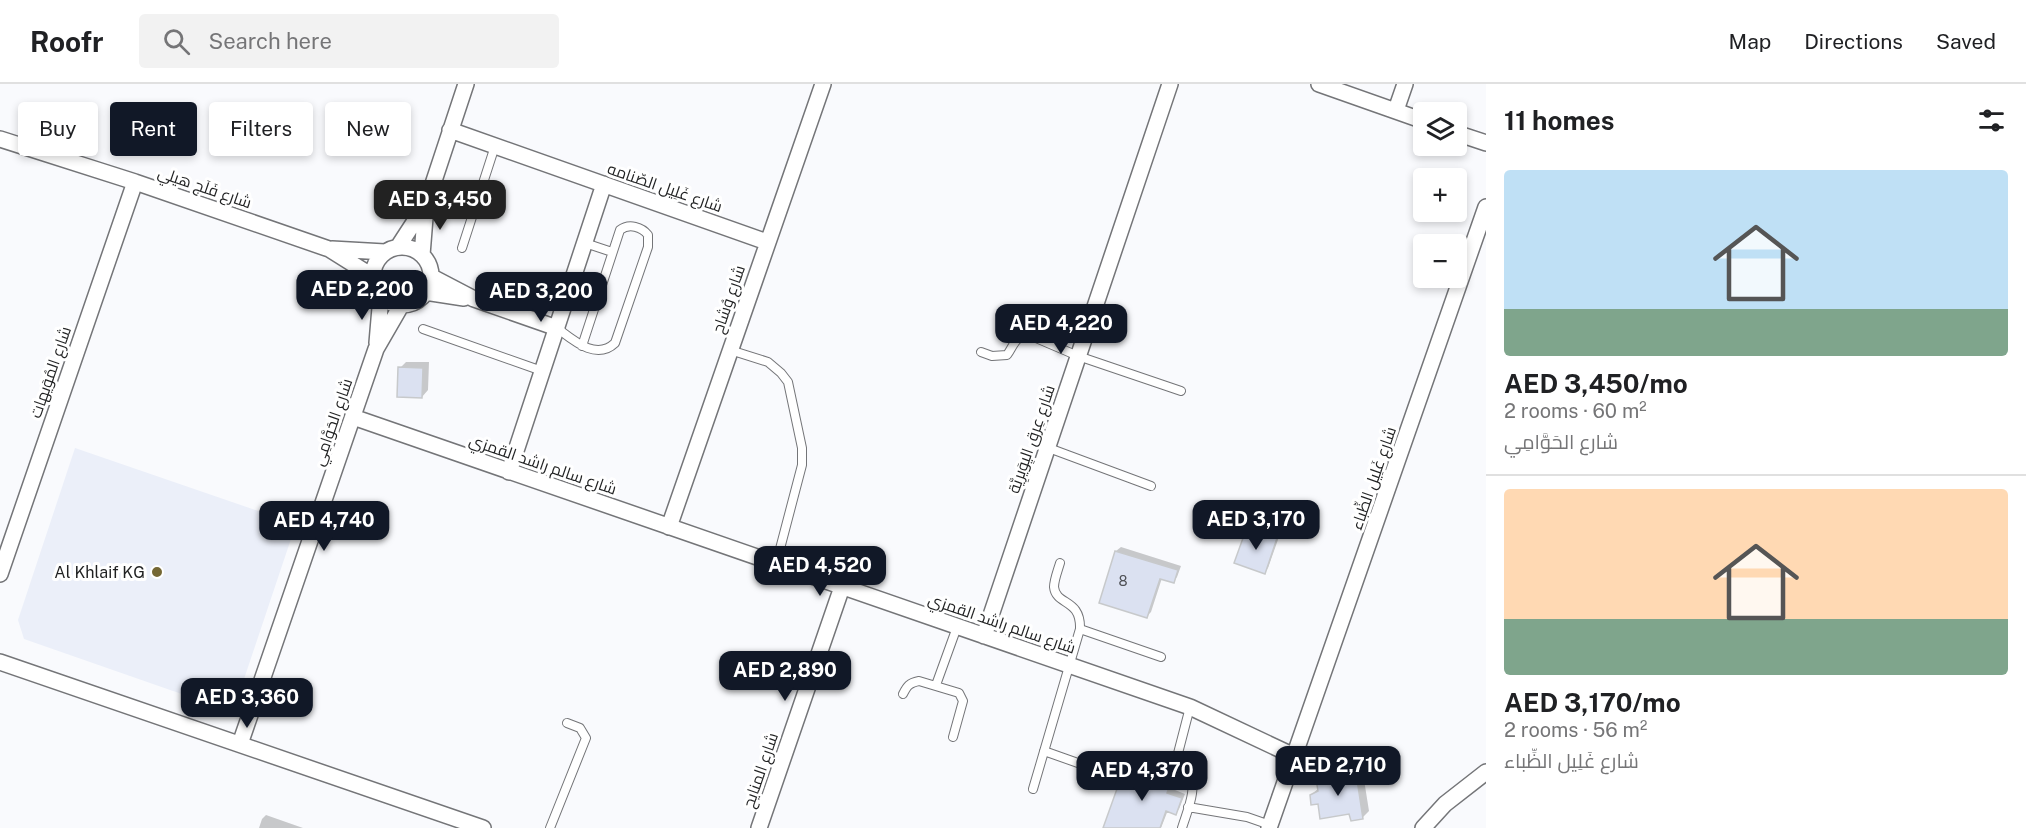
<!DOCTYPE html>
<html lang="en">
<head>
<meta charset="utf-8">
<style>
  body { margin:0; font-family:"Public Sans",Cairo,sans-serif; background:#f2f2f2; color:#202124; height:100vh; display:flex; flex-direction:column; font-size:22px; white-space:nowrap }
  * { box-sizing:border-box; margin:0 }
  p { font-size:20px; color:#757577 }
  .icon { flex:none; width:33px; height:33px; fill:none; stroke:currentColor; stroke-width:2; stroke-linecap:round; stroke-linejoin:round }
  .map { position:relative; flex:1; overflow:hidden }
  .side { display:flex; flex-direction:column; background:#fff; width:540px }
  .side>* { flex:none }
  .top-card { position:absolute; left:18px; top:18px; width:570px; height:54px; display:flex; gap:12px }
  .buttons { position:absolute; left:1413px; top:18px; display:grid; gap:12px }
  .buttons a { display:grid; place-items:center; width:54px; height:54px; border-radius:6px; background:#fff; box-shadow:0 3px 9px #0003; font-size:30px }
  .price { position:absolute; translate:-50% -51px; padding:0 14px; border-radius:12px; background:#111827; color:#fff; font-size:20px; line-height:39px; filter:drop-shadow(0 2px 3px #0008) }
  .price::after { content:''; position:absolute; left:50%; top:36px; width:18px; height:14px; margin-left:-9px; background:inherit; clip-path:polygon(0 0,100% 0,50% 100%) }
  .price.on { background:#222; color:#fff }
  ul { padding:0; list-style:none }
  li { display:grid; align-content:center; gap:12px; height:318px; padding:0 18px }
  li+li { border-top:2px solid #e0e0e0 }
  li span { display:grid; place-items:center; height:186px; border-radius:6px; color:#555 }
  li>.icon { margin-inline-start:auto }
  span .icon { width:108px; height:108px; fill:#fffc; stroke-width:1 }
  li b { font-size:26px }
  h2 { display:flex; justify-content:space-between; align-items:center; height:72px; padding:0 18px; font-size:26px }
  .chip { padding:0 21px; border-radius:6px; background:#fff; box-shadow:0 3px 9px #0003; font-size:21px; line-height:54px }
  .chip.on { background:#111827; color:#fff }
  header { display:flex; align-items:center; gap:36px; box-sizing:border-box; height:84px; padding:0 30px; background:#fff; border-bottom:2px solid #e0e0e0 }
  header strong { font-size:28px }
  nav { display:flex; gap:33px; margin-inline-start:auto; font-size:21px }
  .search { width:420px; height:54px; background:#f2f2f2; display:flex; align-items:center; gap:15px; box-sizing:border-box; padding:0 21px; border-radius:6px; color:#757577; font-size:22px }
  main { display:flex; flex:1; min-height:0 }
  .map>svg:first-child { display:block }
  .built { fill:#ebeff9 }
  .shadow { fill:#0003 }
  .building { fill:#dbe1f1; stroke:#c7c9cb; stroke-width:1.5 }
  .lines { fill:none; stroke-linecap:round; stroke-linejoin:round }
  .lane-casing { stroke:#747578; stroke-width:10 }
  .street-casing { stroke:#747578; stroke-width:18 }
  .lane { stroke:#fff; stroke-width:8 }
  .street { stroke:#fff; stroke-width:15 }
  .poi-dot { fill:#746734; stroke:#fff; stroke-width:2 }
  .labels { text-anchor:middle; stroke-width:6; stroke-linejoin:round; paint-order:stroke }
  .number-label { font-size:14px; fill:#4e5055 }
  .street-label { font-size:16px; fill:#1f2021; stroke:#fff }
  .poi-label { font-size:16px; fill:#1f2021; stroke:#fff; text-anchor:end }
</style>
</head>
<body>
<header>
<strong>Roofr</strong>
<div class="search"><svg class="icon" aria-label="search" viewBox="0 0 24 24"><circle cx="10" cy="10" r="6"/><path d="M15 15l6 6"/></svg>Search here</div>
<nav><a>Map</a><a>Directions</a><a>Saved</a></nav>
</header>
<main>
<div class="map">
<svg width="1486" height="744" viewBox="0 0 1486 744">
  <rect width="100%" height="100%" fill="#f9fafd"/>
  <path class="built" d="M75,364l221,76 -59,176 -21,6 -192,-67 -6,-19z"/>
  <path class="shadow" d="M406,278h23l-1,28 -6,7 -22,-29z
    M1252,440l28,10 -12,34 -4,4 -16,-44z
    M1121,463l60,19 -4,11 -4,4 -11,-3 -11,34 -4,4 -46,-14 15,-51z
    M1362,683l7,44 -7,7 -43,-16 -8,-7 8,-7 -2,-8 7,-7z
    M1129,685l47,2 -6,17 15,6 -6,15 -4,4 -7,-3 -7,18h-50l13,-55z
    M266,731l37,13h-44l3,-9z"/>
  <path class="building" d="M398,283l25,1 -1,30 -25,-1z
    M1247,443l30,11 -12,36 -31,-11z
    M1115,467l63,19 -4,13 -14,-4 -13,39 -48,-15z
    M1123,688l51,3 -7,18 15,5 -6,17 -10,-4 -6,17h-57z
    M1356,689l7,46 -12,2 -2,-7 -29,5 -2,-15 -7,1 -1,-10 8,-4 -2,-12z"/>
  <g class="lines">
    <g class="lane-casing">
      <path id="lane" d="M585,159l27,9
        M462,164l33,-102
        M557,244c16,12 39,33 58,15l33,-96v-12c-6,-8 -19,-12 -28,-5l-38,116
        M423,245l119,42
        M730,266l38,12 13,11 7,9 14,66v17l-26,99
        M981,268l11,4 15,-1c7,-10 8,-19 22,-20l49,21 103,35
        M1046,363l105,39
        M1080,545l81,28
        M936,601l21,-58
        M903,610c4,-8 6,-11 16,-13l40,12 4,8 -10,36
        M1044,667l48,17
        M1176,677l14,-54
        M1136,683l40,-6c3,3 9,6 12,9 11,17 -1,41 -6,58
        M1033,705l47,-160c1,-31 -24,-23 -26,-42 0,-7 4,-17 6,-24
        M1188,723l59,10 23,8
        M550,744l36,-90 -6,-10 -13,-5"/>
    </g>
    <g class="street-casing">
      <path id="street" d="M1319,0l105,37
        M1396,26l9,-26
        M450,46l317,112
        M1456,49l30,10
        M0,55l135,43 194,67 43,27
        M398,163l26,-40
        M373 192a29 29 0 1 1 58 0a29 29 0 1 1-58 0Z
        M332,165l53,3
        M422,171l4,-50 40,-121
        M430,192l44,23 83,29
        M425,208l39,6
        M377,259l4,-47
        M353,333l837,290 104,49
        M509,388l95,-288
        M669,443l154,-443
        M0,490l135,-392
        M984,552l186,-552
        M0,578l483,166
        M240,660l136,-395 26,-45
        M759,744l83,-241
        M1269,744l217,-621
        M1423,744l22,-24 41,-32"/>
    </g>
    <use href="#lane" class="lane"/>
    <use href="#street" class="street"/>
  </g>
  <circle class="poi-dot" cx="157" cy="488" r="6"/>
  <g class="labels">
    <g class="number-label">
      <text x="1123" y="502">8</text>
    </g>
    <g class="street-label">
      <text transform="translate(205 103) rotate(19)" y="6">شارع فَلَج هيلي</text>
      <text transform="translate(665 103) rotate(19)" y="6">شارع غَلِيل الصّنامه</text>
      <text transform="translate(728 215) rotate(-71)" y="6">شارع وُشاح</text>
      <text transform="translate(50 288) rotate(-71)" y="6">شارع المُوَيهات</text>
      <text transform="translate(332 338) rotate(-71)" y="6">شارع الحَوَّامِي</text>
      <text transform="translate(1031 355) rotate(-71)" y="6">شارع عِرق اليِوَيرِيَّة</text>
      <text transform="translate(543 380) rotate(19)" y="6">شارع سالم راشد القمزي</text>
      <text transform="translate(1373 394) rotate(-71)" y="6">شارع غَلِيل الظِّباء</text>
      <text transform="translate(1002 539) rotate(19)" y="6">شارع سالم راشد القمزي</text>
      <text transform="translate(760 686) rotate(-71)" y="6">شارع المنايح</text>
    </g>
    <g class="poi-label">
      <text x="145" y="494">Al Khlaif KG</text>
    </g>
  </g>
</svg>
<div class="buttons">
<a><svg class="icon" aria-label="layers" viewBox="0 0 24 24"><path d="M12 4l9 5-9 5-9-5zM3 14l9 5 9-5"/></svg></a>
<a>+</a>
<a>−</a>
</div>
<b class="price on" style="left:440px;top:147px">AED 3,450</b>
<b class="price" style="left:362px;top:237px">AED 2,200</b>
<b class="price" style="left:541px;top:239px">AED 3,200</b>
<b class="price" style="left:1061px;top:271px">AED 4,220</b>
<b class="price" style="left:1256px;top:467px">AED 3,170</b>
<b class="price" style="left:324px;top:468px">AED 4,740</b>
<b class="price" style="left:820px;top:513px">AED 4,520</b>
<b class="price" style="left:785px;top:618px">AED 2,890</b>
<b class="price" style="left:247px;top:645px">AED 3,360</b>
<b class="price" style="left:1338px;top:713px">AED 2,710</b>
<b class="price" style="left:1142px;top:718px">AED 4,370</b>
<div class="top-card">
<a class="chip">Buy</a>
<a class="chip on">Rent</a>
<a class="chip">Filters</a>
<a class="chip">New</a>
</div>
</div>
<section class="side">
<h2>11 homes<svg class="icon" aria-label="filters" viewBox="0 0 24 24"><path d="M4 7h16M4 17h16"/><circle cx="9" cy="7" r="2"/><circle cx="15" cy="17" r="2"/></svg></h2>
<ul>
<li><span style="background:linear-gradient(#bfe0f5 75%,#7fa58c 0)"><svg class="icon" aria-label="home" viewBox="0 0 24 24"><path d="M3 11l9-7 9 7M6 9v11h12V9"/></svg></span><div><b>AED 3,450/mo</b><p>2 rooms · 60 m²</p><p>شارع الحَوَّامِي</p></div></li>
<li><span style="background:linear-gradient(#ffd9b3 70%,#7fa58c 0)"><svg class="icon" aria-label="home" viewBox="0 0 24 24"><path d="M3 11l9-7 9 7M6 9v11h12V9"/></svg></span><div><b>AED 3,170/mo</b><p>2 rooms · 56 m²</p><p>شارع غَلِيل الظِّباء</p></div></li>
</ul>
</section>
</main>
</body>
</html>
